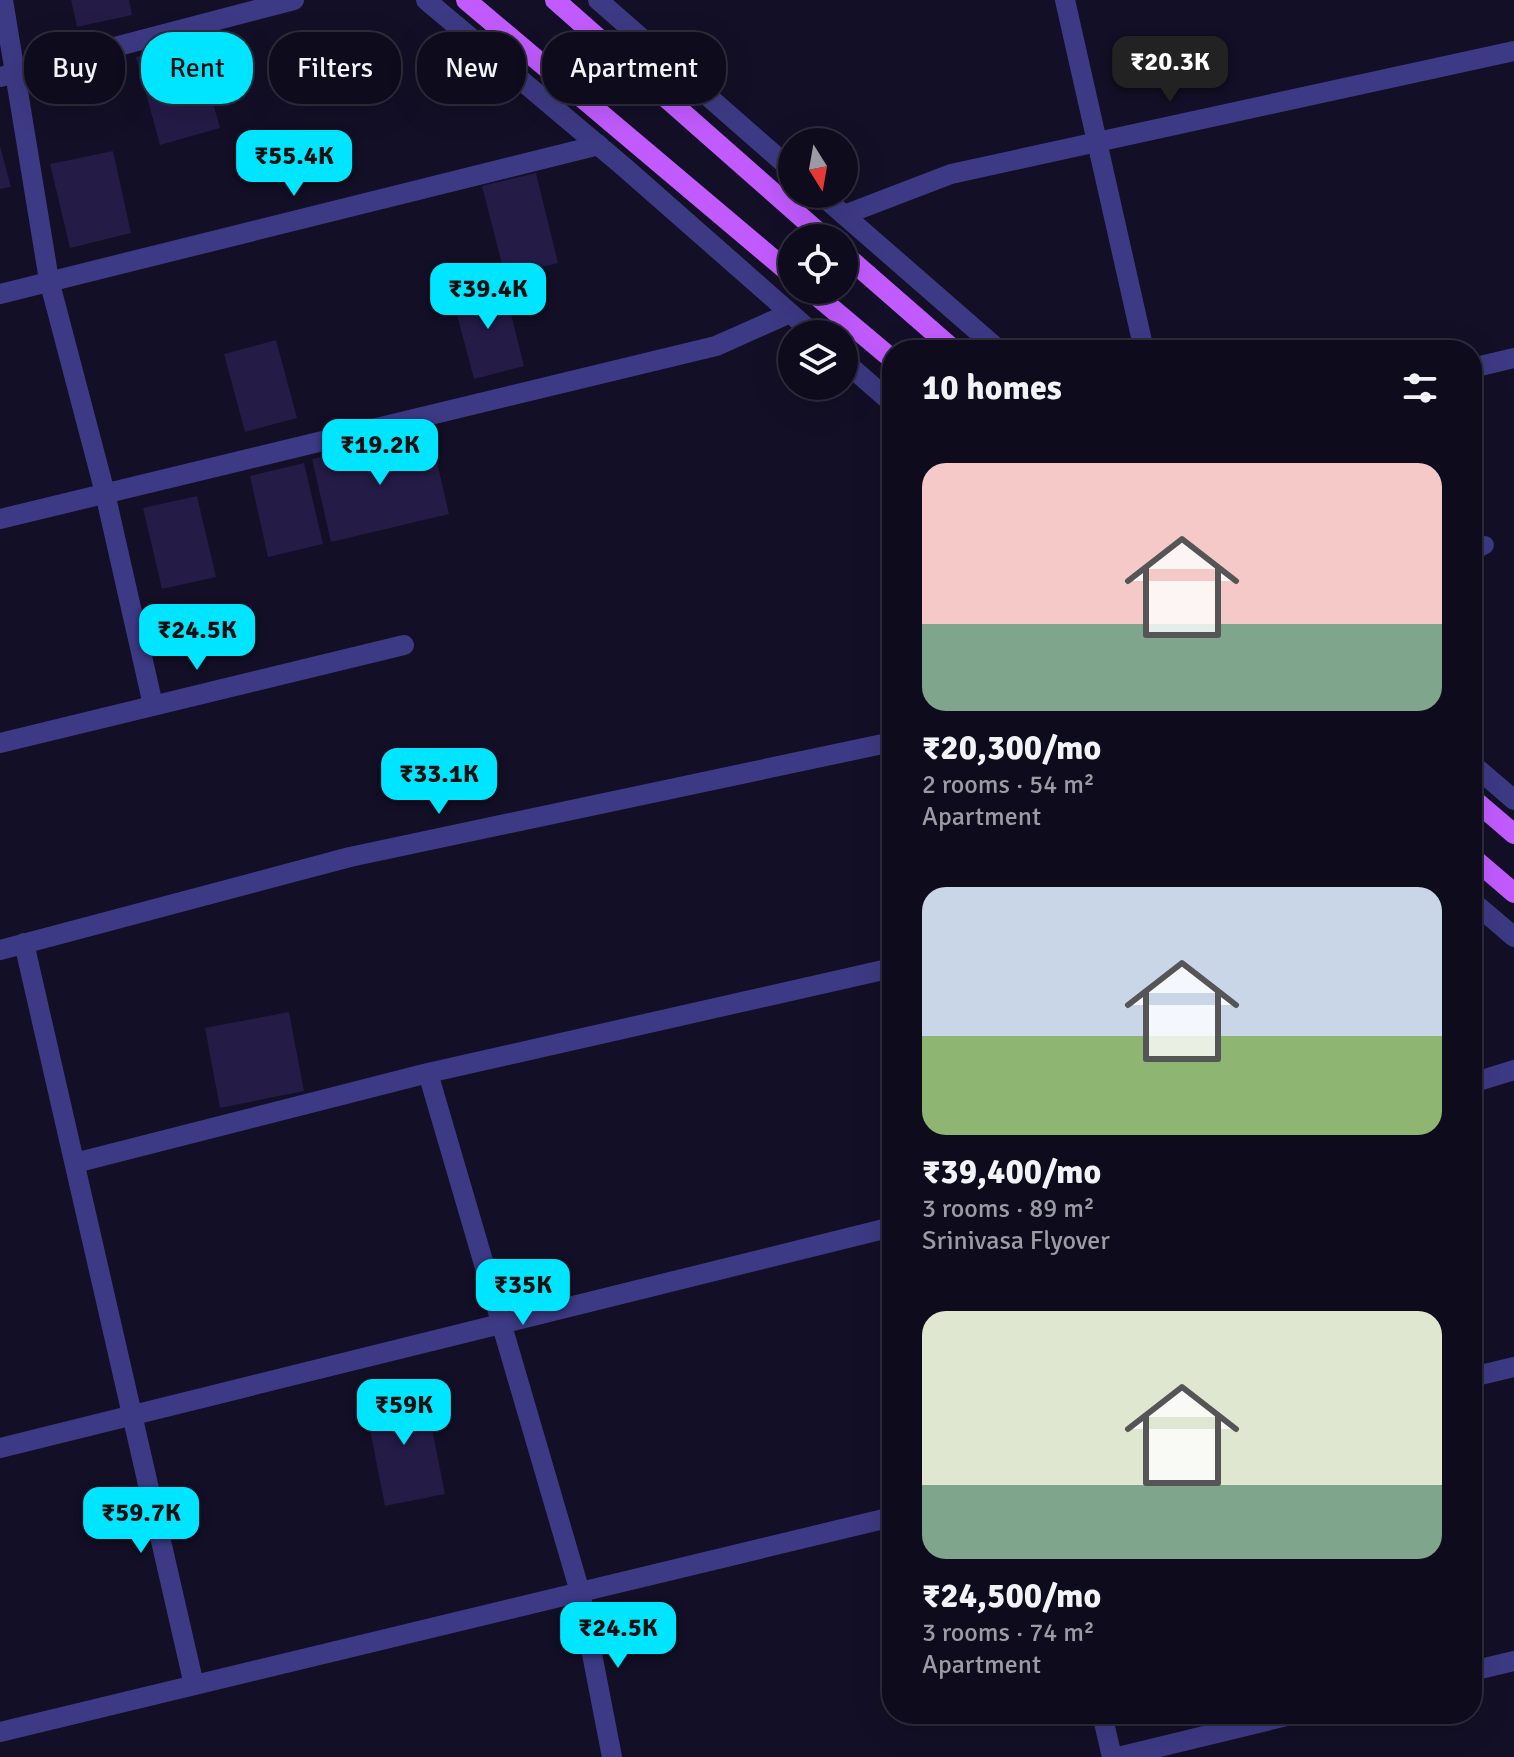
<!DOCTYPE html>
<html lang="en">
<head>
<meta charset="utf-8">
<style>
  body { margin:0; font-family:Signika,sans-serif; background:#171425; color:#f1f3f6; height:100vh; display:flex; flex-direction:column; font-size:30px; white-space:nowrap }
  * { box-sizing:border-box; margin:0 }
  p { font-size:26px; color:#9b9ba3 }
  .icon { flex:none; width:44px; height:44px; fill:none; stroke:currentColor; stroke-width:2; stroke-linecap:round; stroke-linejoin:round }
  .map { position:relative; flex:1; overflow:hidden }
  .panel { position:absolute; left:882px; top:340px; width:600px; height:1384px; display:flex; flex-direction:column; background:#0e0b1c; border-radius:32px; box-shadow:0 8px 32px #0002,0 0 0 2px #2e2b3b }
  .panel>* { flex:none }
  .banner { position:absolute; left:24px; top:32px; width:738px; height:72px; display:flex; gap:16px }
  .needle { width:52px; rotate:169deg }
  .fabs { position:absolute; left:778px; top:128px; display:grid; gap:16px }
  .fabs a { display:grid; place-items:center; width:80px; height:80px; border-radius:50%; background:#0e0b1c; box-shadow:0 8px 32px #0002,0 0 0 2px #2e2b3b; font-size:40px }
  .price { position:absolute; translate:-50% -68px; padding:0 18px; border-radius:16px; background:#00e5ff; color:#111; font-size:26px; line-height:52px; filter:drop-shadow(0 2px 4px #0008) }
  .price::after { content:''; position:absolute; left:50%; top:48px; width:24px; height:18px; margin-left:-12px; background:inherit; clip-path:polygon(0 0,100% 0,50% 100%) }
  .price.current { background:#222; color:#fff }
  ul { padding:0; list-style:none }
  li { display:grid; align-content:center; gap:16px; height:424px; padding:0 40px }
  li span { display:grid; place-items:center; height:248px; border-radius:24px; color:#555 }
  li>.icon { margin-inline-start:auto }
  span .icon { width:144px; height:144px; fill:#fffc; stroke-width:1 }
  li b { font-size:34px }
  h2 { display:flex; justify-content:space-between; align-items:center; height:96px; padding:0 40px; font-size:34px }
  .chip { padding:0 28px; border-radius:32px; background:#0e0b1c; box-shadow:0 8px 32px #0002,0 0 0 2px #2e2b3b; font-size:28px; line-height:72px }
  .chip.current { background:#00e5ff; color:#111 }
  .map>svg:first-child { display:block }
  .building { fill:#241b47 }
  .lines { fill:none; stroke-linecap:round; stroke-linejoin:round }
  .service { stroke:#3d3a85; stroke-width:18 }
  .minor { stroke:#3d3a85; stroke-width:20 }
  .tertiary { stroke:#3d3a85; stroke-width:20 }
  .primary { stroke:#c25bff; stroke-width:20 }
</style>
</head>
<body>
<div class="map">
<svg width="1514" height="1757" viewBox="0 0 1514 1757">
  <rect width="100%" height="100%" fill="#130f26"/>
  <path class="building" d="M71,0h58l3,15 -55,12z
    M196,41l24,87 -60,17 -24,-88z
    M0,146l11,41 -11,2z
    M113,151l18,82 -61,15 -20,-84z
    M536,173l22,90 -53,13 -23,-90z
    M503,282l21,84 -50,13 -22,-83z
    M276,340l21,78 -52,14 -21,-78z
    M430,432l19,82 -118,28 -19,-83z
    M304,463l19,81 -55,13 -18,-81z
    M197,496l19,81 -54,12 -19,-81z
    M289,1012l15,79 -84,17 -15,-80z
    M424,1388l21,106 -60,12 -21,-107z"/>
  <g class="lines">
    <path class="service" d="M1472,552l13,-7"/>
    <path class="minor" d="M3,0l46,280 56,213 48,212
      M1065,0l79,350
      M0,77l294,-77
      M844,215l107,-41 563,-123
      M0,294l599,-149
      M1472,368l42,-10
      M0,519l716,-173 74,-33
      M0,743l404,-98
      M24,943l170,742
      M0,950l350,-93 542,-115
      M428,1073l152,519 32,165
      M1472,1083l42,-13
      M75,1163l353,-90 464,-105
      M1472,1377l42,-10
      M0,1448l892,-221
      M1102,1714l10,43
      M0,1732l892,-215"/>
    <path class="tertiary" d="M426,0l197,166 191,168
      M598,0l194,170
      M820,194l179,156
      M844,361l48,42
      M1472,764l42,36
      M1472,901l42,36
      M1472,1671l42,-10
      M1118,1757l177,-43"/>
    <path class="primary" d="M466,0l326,275
      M555,0l270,238
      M844,254l110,96
      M810,290l82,69
      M1472,798l42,36
      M1472,857l42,36"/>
  </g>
</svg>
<div class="fabs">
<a><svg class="needle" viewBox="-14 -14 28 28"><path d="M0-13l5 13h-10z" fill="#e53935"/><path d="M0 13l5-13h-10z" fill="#9b9ba3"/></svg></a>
<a><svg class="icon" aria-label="locate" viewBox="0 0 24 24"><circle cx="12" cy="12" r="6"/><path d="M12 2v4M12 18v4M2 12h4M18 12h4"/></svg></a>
<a><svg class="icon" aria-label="layers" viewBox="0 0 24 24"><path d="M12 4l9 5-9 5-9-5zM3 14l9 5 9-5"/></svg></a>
</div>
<b class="price current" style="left:1170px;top:104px">₹20.3K</b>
<b class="price" style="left:294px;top:198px">₹55.4K</b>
<b class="price" style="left:488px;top:331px">₹39.4K</b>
<b class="price" style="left:380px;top:487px">₹19.2K</b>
<b class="price" style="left:197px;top:672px">₹24.5K</b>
<b class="price" style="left:439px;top:816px">₹33.1K</b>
<b class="price" style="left:523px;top:1327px">₹35K</b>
<b class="price" style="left:404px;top:1447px">₹59K</b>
<b class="price" style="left:141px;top:1555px">₹59.7K</b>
<b class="price" style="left:618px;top:1670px">₹24.5K</b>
<div class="banner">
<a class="chip">Buy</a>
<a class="chip current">Rent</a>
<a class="chip">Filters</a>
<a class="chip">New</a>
<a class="chip">Apartment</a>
</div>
<section class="panel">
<h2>10 homes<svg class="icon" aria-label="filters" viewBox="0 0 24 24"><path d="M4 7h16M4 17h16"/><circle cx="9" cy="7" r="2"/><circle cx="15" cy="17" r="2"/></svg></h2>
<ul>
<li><span style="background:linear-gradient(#f6c9c9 65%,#7fa58c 0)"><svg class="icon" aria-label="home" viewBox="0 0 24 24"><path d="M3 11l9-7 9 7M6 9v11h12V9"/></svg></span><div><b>₹20,300/mo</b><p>2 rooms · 54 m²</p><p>Apartment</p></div></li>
<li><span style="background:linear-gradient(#c9d6e8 60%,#8fb573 0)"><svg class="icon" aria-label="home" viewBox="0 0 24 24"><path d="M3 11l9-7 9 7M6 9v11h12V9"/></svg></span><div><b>₹39,400/mo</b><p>3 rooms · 89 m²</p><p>Srinivasa Flyover</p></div></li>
<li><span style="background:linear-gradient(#dfe7d0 70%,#7fa58c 0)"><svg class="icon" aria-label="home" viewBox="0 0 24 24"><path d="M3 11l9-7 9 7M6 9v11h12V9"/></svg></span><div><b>₹24,500/mo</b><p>3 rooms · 74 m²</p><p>Apartment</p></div></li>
</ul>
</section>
</div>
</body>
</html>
